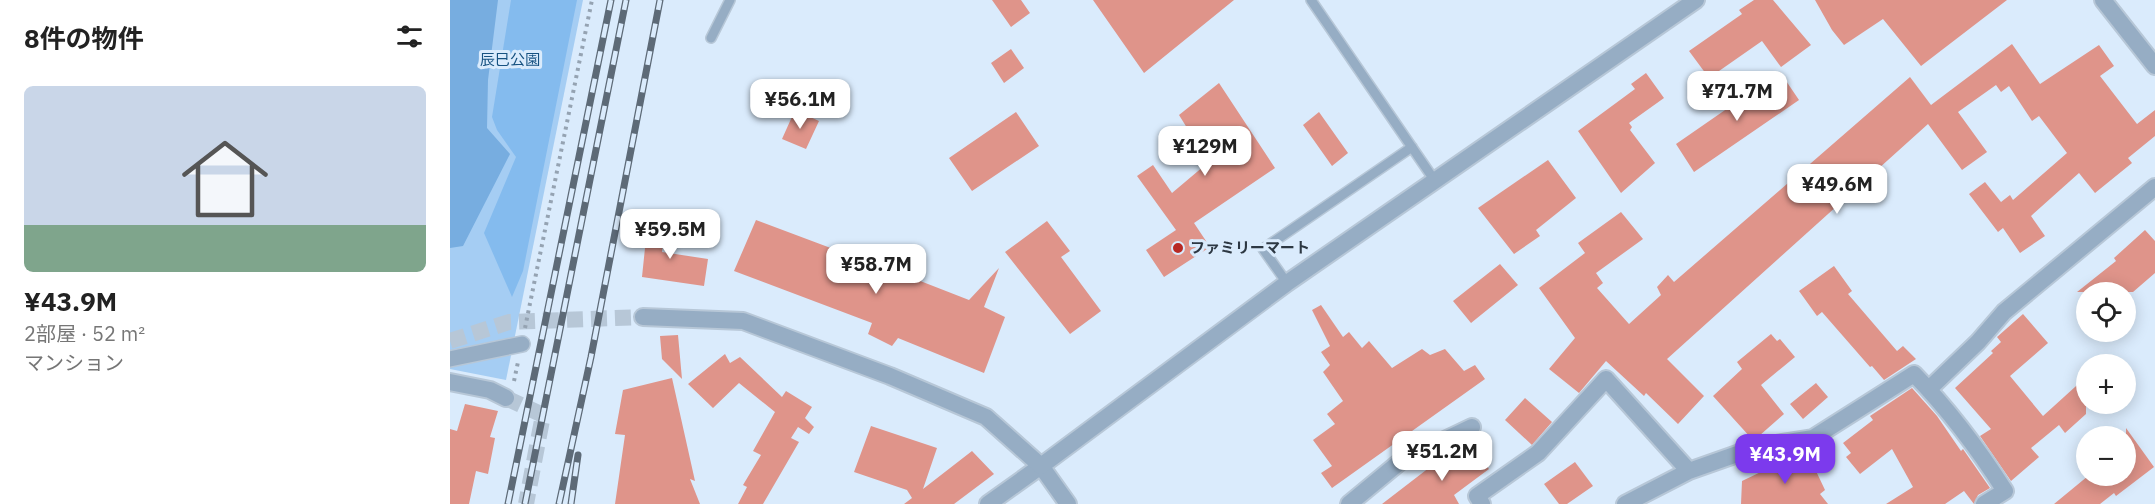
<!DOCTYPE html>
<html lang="ja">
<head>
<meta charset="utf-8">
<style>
  body { margin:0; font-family:"IBM Plex Sans","Noto Sans JP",sans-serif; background:#f2f2f2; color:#222; height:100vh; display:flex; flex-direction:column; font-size:22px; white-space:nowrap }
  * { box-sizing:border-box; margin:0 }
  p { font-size:20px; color:#767676 }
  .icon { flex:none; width:33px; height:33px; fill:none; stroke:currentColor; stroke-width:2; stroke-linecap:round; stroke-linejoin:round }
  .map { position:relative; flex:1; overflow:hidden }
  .details { display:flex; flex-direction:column; background:#fff; width:450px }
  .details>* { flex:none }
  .controls { position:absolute; left:1626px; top:282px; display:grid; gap:12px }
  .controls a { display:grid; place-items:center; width:60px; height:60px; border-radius:50%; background:#fff; box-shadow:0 3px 15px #0003; font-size:30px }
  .price { position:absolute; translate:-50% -51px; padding:0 14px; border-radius:12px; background:#fff; color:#222; font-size:20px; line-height:39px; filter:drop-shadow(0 2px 3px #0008) }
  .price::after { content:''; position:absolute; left:50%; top:36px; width:18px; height:14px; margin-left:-9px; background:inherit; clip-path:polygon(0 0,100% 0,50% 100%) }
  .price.selected { background:#7c3aed; color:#fff }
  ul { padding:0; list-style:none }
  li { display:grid; align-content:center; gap:12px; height:318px; padding:0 24px }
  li+li { border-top:2px solid #e0e0e0 }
  li span { display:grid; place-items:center; height:186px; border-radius:9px; color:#555 }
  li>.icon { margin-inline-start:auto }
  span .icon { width:108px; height:108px; fill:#fffc; stroke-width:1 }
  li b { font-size:26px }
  h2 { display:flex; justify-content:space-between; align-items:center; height:72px; padding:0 24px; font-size:26px }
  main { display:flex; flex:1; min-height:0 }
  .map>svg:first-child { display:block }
  .green { fill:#a5cdf3 }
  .forest { fill:#84bbee }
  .water { fill:#77ade0 }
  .building { fill:#df948a }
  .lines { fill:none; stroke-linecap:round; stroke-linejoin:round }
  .minor-tunnel { stroke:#b7c7d7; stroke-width:16; stroke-dasharray:16 8; stroke-linecap:butt }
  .tertiary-tunnel { stroke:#b7c7d7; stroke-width:16; stroke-dasharray:16 8; stroke-linecap:butt }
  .service-casing { stroke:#b7c7d7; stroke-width:12 }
  .pedestrian-casing { stroke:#b7c7d7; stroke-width:18 }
  .minor-casing { stroke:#b7c7d7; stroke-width:20 }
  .tertiary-casing { stroke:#b7c7d7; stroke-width:20 }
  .path { stroke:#95a3b2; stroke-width:4; stroke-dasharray:3 4.5; stroke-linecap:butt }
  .service { stroke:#96adc4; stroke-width:9 }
  .pedestrian { stroke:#96adc4; stroke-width:15 }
  .minor { stroke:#96adc4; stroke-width:16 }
  .tertiary { stroke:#96adc4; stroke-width:16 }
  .rail-casing { stroke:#5d6a77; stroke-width:7 }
  .rail { stroke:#daebfc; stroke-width:4.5; stroke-dasharray:14; stroke-linecap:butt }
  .poi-dot { fill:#b82924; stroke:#daebfc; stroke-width:2 }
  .labels { text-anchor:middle; stroke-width:6; stroke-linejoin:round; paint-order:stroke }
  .park-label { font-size:15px; fill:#175281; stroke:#daebfc }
  .poi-label { font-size:15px; font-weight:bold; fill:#2d3843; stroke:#daebfc; text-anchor:start }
</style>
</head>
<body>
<main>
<section class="details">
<h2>8件の物件<svg class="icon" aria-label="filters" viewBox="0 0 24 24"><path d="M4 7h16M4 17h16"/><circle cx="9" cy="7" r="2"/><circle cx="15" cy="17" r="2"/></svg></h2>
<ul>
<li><span style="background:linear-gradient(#c9d6e8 75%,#7fa58c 0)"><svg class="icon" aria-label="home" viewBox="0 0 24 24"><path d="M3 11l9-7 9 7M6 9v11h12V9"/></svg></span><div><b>¥43.9M</b><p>2部屋 · 52 m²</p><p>マンション</p></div></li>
</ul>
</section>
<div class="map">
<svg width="1705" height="504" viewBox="0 0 1705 504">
  <rect width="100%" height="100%" fill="#daebfc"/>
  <path class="green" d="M0,0h133l-77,380 -56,-11z"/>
  <path class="forest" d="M61,0h66l-54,271 -11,26 -28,-64 32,-76 -19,-27 -5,-13z"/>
  <path class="water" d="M0,0h48l-10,80 -1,48 23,26 -47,92 -13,2z"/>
  <path class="building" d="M542,0h29l9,13 -19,14z
    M643,0h141l-90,73z
    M1304,0h19l38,45 -30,22 -19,-26 -53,37 -20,-27 53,-37 -3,-4z
    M1365,0h192l-86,66 -38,-47 -39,26 -12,-15z
    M1562,44l28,40 59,-39 15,21 -14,10 37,48 18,-14v26l-27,22 4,5 -37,30 -16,-20 -48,43 14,20 -25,17 -17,-25 -5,4 -29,-38 16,-12 16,20 9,-7 3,5 54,-47 -28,-37 -7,5 -23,-35 -8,6 -5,-7 -38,27 29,40 -25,18 -34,-46 -261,235 37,37 -26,28 -32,-31 -2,3 -38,-35 -27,32 -30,-24 26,-31 -36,-50 46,-35 -7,-10 43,-31 22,27 -47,34 7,10 -6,5 32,36 32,-29 -4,-8 11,-12 6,7 236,-205 21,28z
    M561,49l13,19 -20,15 -13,-20z
    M1330,72l19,28 -105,72 -18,-28z
    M1196,73l18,25 -35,25 3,4 -2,3 25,33 -34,30 -43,-62 57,-42 -4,-5z
    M769,83l56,85 -81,55 16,24 -46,30 -18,-27 30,-20 -39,-54 16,-11 19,28 32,-27 -6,-8 4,-6 -23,-37z
    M345,110l24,11 -13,28 -24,-10z
    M566,112l23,34 -67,45 -23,-33z
    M869,112l29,41 -16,13 -29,-41z
    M1098,160l28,38 -40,32 4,6 -26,18 -36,-46z
    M201,217l14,2 -3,33 46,7 -4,27 -62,-9 6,-58 2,1z
    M306,220l120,45 9,-9 26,12 -1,9 59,23 30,-32 -15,39 21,10 -21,56 -86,-35 -6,8 -24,-12 4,-11 -138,-52z
    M597,221l23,30 -9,6 40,54 -31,23 -65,-82z
    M1695,230l10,11v32l-22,19h-56l39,-31 -2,-3z
    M1050,264l18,21 -47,38 -18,-22z
    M1384,266l18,25 -4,3 49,57 6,-5 13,13 -32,21 -12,-14 -2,1 -48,-55 -5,4 -18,-25z
    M871,305l22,32 6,-5 13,16 7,-7 23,27 30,-19 8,6 15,-6 19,22 11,-6 10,14 -153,109 -11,-15 11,-7 -19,-26 22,-16 -8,-10 16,-13 -20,-29 7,-7 -9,-13 9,-6 -18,-36z
    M1573,314l25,29 -38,33 33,40 43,-39v37l-21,19 -6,-8 -28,23 8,9 -28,24 -31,-45 11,-7 -36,-41 38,-35 -2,-2 10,-9 -4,-5z
    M1321,334l6,7 3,-2 15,18 -34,28 23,29 -25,22 -8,2 -38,-42 29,-27 -5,-7z
    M228,335l4,44 -20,-20 -2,-23z
    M275,354l5,9 10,-6 42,40 4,-6 26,16 -7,11 9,9 -5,7 -11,-7 -7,11 8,4 -36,62h-25l9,-17 -4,-2 18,-30 -8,-4 22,-39 -36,-29 -26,25 -25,-24z
    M222,378l23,103 -5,-2 10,25h-85l10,-69 -10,-1 8,-44z
    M1366,383l12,14 -25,22 -13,-15z
    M1462,388l25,28 24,35 2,-2 27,39 -12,7 -4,9 -10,-13 -19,13h-59l27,-17 -21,-38 -32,25 -14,-17 5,-4 -8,-10 30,-23 -3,-4z
    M1075,398l27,24 -20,23 -27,-25z
    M15,404l33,7 -8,26 5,1 -7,36 -12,-3 -7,33h-19v-75l7,2z
    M421,426l66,22 -14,41 49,-38 22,23 -40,30h-50l8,-6 -5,-8 -53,-18z
    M1676,428l28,39 -38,29 -2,-3 -14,11h-46l34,-28h38z
    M1022,448l17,21 -35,26 5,9h-77l52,-40 5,7z
    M1357,452l18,38 -5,4 8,10h-87l1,-23 25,-12 12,1 -4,-4z
    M1125,462l18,24 -26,18h-8l-15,-20z"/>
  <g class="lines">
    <path class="minor-tunnel" d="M56,398l37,17 -17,89"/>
    <path class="tertiary-tunnel" d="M0,341l59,-19 134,-5"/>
    <g class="service-casing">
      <path id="service" d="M861,0l124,181
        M261,38l19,-38
        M837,283l-24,-34 149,-102"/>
    </g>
    <g class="pedestrian-casing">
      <path id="pedestrian" d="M0,359l72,-15"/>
    </g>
    <g class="minor-casing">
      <path id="minor" d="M0,382l40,8 16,8
        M1479,389l49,-47 26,-30 151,-125
        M538,504l53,-38 27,38
        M899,504l52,-43 71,-34
        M1032,504l-5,-8 61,-43 68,-74 83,92
        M1175,504l64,-33 68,-24 56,-9 101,-64c34,35 65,76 91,117l-21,13"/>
    </g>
    <g class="tertiary-casing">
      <path id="tertiary" d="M1653,0l52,66
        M193,317l100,4 147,55 96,41 55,49 246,-183 409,-283"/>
    </g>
    <path class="path" d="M75,328l67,-328
      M64,381l4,-19"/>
    <use href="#service" class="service"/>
    <use href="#pedestrian" class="pedestrian"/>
    <use href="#minor" class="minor"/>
    <use href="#tertiary" class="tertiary"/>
    <g class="rail-casing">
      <path id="rail" d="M58,504l103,-504
        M75,504l101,-504
        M109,504l32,-147 69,-357
        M121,504l7,-49"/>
    </g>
    <use href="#rail" class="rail"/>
  </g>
  <circle class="poi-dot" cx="728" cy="248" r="6"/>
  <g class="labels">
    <g class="park-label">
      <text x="60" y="65">辰巳公園</text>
    </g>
    <g class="poi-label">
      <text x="740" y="253">ファミリーマート</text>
    </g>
  </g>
</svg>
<div class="controls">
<a><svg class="icon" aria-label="locate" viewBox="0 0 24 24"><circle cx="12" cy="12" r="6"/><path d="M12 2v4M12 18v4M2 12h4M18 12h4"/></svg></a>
<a>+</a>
<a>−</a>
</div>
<b class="price" style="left:1287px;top:122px">¥71.7M</b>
<b class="price" style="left:350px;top:130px">¥56.1M</b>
<b class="price" style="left:755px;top:177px">¥129M</b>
<b class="price" style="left:1387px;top:215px">¥49.6M</b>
<b class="price" style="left:220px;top:260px">¥59.5M</b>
<b class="price" style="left:426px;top:295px">¥58.7M</b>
<b class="price" style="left:992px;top:482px">¥51.2M</b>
<b class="price selected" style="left:1335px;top:485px">¥43.9M</b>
</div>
</main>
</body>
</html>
